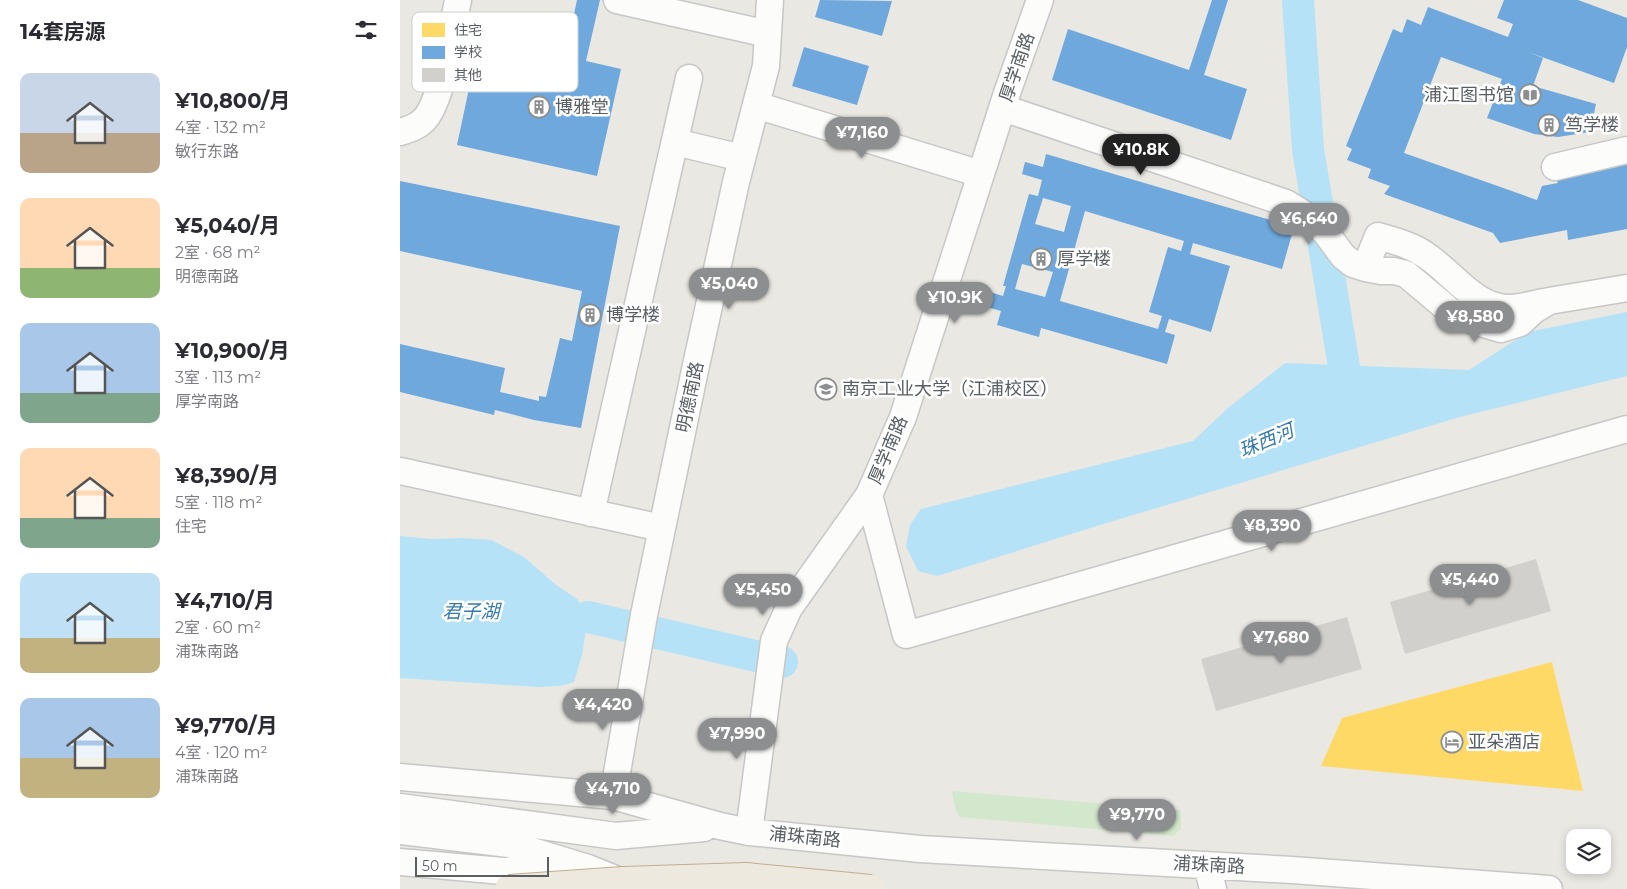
<!DOCTYPE html>
<html lang="zh">
<head>
<meta charset="utf-8">
<style>
  body { margin:0; font-family:Montserrat,"Noto Sans SC",sans-serif; background:#f7f7f7; color:#2b2b33; height:100vh; display:flex; flex-direction:column; font-size:19px; white-space:nowrap }
  * { box-sizing:border-box; margin:0 }
  p { font-size:16px; color:#7c7c81 }
  .icon { flex:none; width:28px; height:28px; fill:none; stroke:currentColor; stroke-width:2; stroke-linecap:round; stroke-linejoin:round }
  .map { position:relative; flex:1; overflow:hidden }
  .sheet { display:flex; flex-direction:column; background:#fff; width:400px }
  .sheet>* { flex:none }
  .buttons { position:absolute; left:1166px; top:829px; display:grid; gap:10px }
  .buttons a { display:grid; place-items:center; width:45px; height:45px; border-radius:10px; background:#fff; box-shadow:0 2px 8px #0003; font-size:25px }
  .scale { position:absolute; left:15px; bottom:12px; width:134px; box-sizing:border-box; padding-left:5px; border:2px solid #595e62; border-top:0; font-size:14px; line-height:18px; white-space:nowrap; color:#595e62; -webkit-text-stroke:4px #fff; paint-order:stroke }
  .price { position:absolute; translate:-50% -42px; padding:0 11px; border-radius:18px; background:#8c8e8f; color:#fff; font-size:16px; line-height:32px; filter:drop-shadow(0 1px 2px #0008) }
  .price::after { content:''; position:absolute; left:50%; top:30px; width:15px; height:11px; margin-left:-8px; background:inherit; clip-path:polygon(0 0,100% 0,50% 100%) }
  .price.selected { background:#222; color:#fff }
  ul { padding:0; list-style:none }
  li { display:flex; align-items:center; gap:15px; height:125px; padding:0 20px }
  li span { display:grid; place-items:center; flex:none; width:140px; height:100px; border-radius:10px; color:#555 }
  li>.icon { margin-inline-start:auto }
  span .icon { width:60px; height:60px; fill:#fffc; stroke-width:1 }
  li b { font-size:21px }
  h2 { display:flex; justify-content:space-between; align-items:center; height:60px; padding:0 20px; font-size:21px }
  main { display:flex; flex:1; min-height:0 }
  .map>svg:first-child { display:block }
  .green { fill:#d3e7cd }
  .water { fill:#b5e2f7 }
  .homes { fill:#ffd966 }
  .schools { fill:#6fa8dc; fill-rule:evenodd }
  .lines { fill:none; stroke-linecap:round; stroke-linejoin:round }
  .river { stroke:#b5e2f7; stroke-width:32 }
  .building { fill:#d2d0cd }
  .minor-casing { stroke:#c6c7c6; stroke-width:29 }
  .minor { stroke:#fcfcfb; stroke-width:26 }
  .highway-bridge-casing { stroke:#c1ad90; stroke-width:30; stroke-linecap:butt }
  .highway-bridge { stroke:#eee9df; stroke-width:28 }
  .labels { text-anchor:middle; stroke-width:5; stroke-linejoin:round; paint-order:stroke }
  .street-label { font-size:18px; fill:#595e62; stroke:#fff }
  .poi-label { font-size:18px; fill:#595e62; stroke:#fff; text-anchor:start }
  .water-label { font-size:19px; font-style:italic; fill:#367bab; stroke:#fff }
  .key { fill:#fff; stroke:#cdcfd0; stroke-width:1 }
  .key-label { font-size:14px; fill:#595e62 }
</style>
</head>
<body>
<main>
<section class="sheet">
<h2>14套房源<svg class="icon" aria-label="filters" viewBox="0 0 24 24"><path d="M4 7h16M4 17h16"/><circle cx="9" cy="7" r="2"/><circle cx="15" cy="17" r="2"/></svg></h2>
<ul>
<li><span style="background:linear-gradient(#c9d6e8 60%,#b9a48a 0)"><svg class="icon" aria-label="home" viewBox="0 0 24 24"><path d="M3 11l9-7 9 7M6 9v11h12V9"/></svg></span><div><b>¥10,800/月</b><p>4室 · 132 m²</p><p>敏行东路</p></div></li>
<li><span style="background:linear-gradient(#ffd9b3 70%,#8fb573 0)"><svg class="icon" aria-label="home" viewBox="0 0 24 24"><path d="M3 11l9-7 9 7M6 9v11h12V9"/></svg></span><div><b>¥5,040/月</b><p>2室 · 68 m²</p><p>明德南路</p></div></li>
<li><span style="background:linear-gradient(#a9c7e8 70%,#7fa58c 0)"><svg class="icon" aria-label="home" viewBox="0 0 24 24"><path d="M3 11l9-7 9 7M6 9v11h12V9"/></svg></span><div><b>¥10,900/月</b><p>3室 · 113 m²</p><p>厚学南路</p></div></li>
<li><span style="background:linear-gradient(#ffd9b3 70%,#7fa58c 0)"><svg class="icon" aria-label="home" viewBox="0 0 24 24"><path d="M3 11l9-7 9 7M6 9v11h12V9"/></svg></span><div><b>¥8,390/月</b><p>5室 · 118 m²</p><p>住宅</p></div></li>
<li><span style="background:linear-gradient(#bfe0f5 65%,#c2b280 0)"><svg class="icon" aria-label="home" viewBox="0 0 24 24"><path d="M3 11l9-7 9 7M6 9v11h12V9"/></svg></span><div><b>¥4,710/月</b><p>2室 · 60 m²</p><p>浦珠南路</p></div></li>
<li><span style="background:linear-gradient(#a9c7e8 60%,#c2b280 0)"><svg class="icon" aria-label="home" viewBox="0 0 24 24"><path d="M3 11l9-7 9 7M6 9v11h12V9"/></svg></span><div><b>¥9,770/月</b><p>4室 · 120 m²</p><p>浦珠南路</p></div></li>
</ul>
</section>
<div class="map">
<svg width="1227" height="889" viewBox="0 0 1227 889">
  <rect width="100%" height="100%" fill="#eae8e3"/>
  <path class="green" d="M552,791l229,19v19l-8,7 -214,-19 -4,-10z"/>
  <path class="water" d="M1227,312v64l-167,41 -360,108 -163,51 -19,-5 -12,-25 4,-21 11,-16 272,-68 35,-33 57,-45 184,7 59,-38z
    M0,536l31,3 32,-1 28,2 33,17 32,28 21,14 11,18 -6,38 -8,27 -14,4 -23,1 -137,-9z"/>
  <path class="homes" d="M1152,662l31,129 -262,-25 21,-48z"/>
  <path class="schools" d="M177,0h23l-14,61 35,8 -24,107 -140,-31 23,-108 85,20z
    M420,0l72,1 -10,35 -67,-19z
    M812,0h16l-24,75 43,14 -16,51 -179,-60 16,-51 121,41z
    M1104,0h74l49,18v29l-13,36 -86,-31 15,6 -10,28 63,18 -6,28 -32,5 -24,-3 -47,-16 15,-39 -61,-22 -37,96 133,47 5,-14 16,-3 -3,-7 72,-13v66l-59,11 -1,-10 -67,13 -7,-10 -109,-39 6,-8 -22,-8 3,-9 -24,-9 5,-11 -6,-3 47,-117 9,4 5,-14 14,6 7,-18 80,30 5,-13 -16,-6z
    M404,47l65,19 -12,39 -65,-19z
    M646,154l248,73 -12,42 -89,-26 -3,11 40,12 -19,66 -42,-13 -4,13 10,3 -8,29 -126,-36 -2,9 -42,-12 4,-14 -18,-5 4,-15 16,5 3,-10h-3l26,-92 9,2 4,-16 -20,-6 3,-12 18,5zM643,198l28,8 -7,26 -29,-8zM685,211l99,30 -3,10 -13,-4 -19,65 13,4 -4,13 -98,-28zM622,264l31,8 -8,25 -30,-8z
    M0,181l220,45 -39,202 -47,-8 -39,-10 -1,5 -94,-23v-48l105,24 -5,24 39,9v-5l7,1 14,-59 12,3 10,-50 -182,-40z"/>
  <g class="lines">
    <path class="river" d="M898,0l10,149 43,260
      M188,617l194,45"/>
  </g>
  <path class="building" d="M1136,559l15,52 -146,43 -15,-52z
    M947,617l15,52 -146,42 -15,-52z"/>
  <g class="lines">
    <g class="minor-casing">
      <path id="minor" d="M217,0l151,34
        M356,105l225,69
        M603,108l283,95 27,17 13,13 17,23 10,8 12,4 16,3h13l12,3 44,37 27,11 24,7 19,-6 14,-13 15,-9 78,-13
        M0,132c10,-3 17,-5 24,-12 19,-20 28,-91 34,-120
        M275,142l67,16
        M1155,167l72,-17
        M965,268l13,-32c17,5 34,9 49,20 28,19 49,54 86,52 10,-1 21,-4 31,-6
        M0,471l262,57
        M469,495l37,140 721,-206
        M191,513l98,-435
        M0,777l213,19 107,30 29,6 171,17 372,21 257,19
        M213,796l31,-181 51,-245 41,-188 30,-116 4,-66
        M0,807l216,29 88,-8
        M0,831l109,13 79,24 37,15
        M349,832l25,-191 15,-33 80,-113 34,-78 104,-324 33,-93
        M0,862l103,9 65,-2
        M807,865l6,24"/>
    </g>
    <use href="#minor" class="minor"/>
    <g class="highway-bridge-casing">
      <path id="highway-bridge" d="M109,889l114,-8 123,-4 125,12"/>
    </g>
    <use href="#highway-bridge" class="highway-bridge"/>
  </g>
  <defs>
    <g id="library-ring" transform="scale(1.125)"><circle r="9.5" fill="#fff" stroke="#8c8e8f" stroke-width="1.5"/><path d="M-6-4Q-3-5.5-.7-3.5V5Q-3 3-6 4ZM6-4Q3-5.5 .7-3.5V5Q3 3 6 4Z" fill="#8c8e8f"/></g>
    <g id="building-ring" transform="scale(1.125)"><circle r="9.5" fill="#fff" stroke="#8c8e8f" stroke-width="1.5"/><path d="M-4-6H4V6H1V3H-1V6H-4ZM-2.5-4.3h1.7v1.8h-1.7ZM.8-4.3h1.7v1.8H.8ZM-2.5-1h1.7V.8h-1.7ZM.8-1h1.7V.8H.8Z" fill="#8c8e8f"/></g>
    <g id="university-ring" transform="scale(1.125)"><circle r="9.5" fill="#fff" stroke="#8c8e8f" stroke-width="1.5"/><path d="M0-5L7-2L0 1L-7-2ZM-4 1L0 2.5L4 1V4Q0 6-4 4Z" fill="#8c8e8f"/></g>
    <g id="hotel-ring" transform="scale(1.125)"><circle r="9.5" fill="#fff" stroke="#8c8e8f" stroke-width="1.5"/><path d="M-6-4.5h1.5V1H6V5H4.5V3h-9V5H-6ZM-4 0a1.8 1.8 0 1 1 3.6 0ZM.5 0V-2.5h3Q6-2.5 6 0Z" fill="#8c8e8f"/></g>
  </defs>
  <g fill-rule="evenodd">
    <use href="#library-ring" x="1130" y="95"/>
    <use href="#building-ring" x="139" y="107"/>
    <use href="#building-ring" x="1149" y="125"/>
    <use href="#building-ring" x="641" y="259"/>
    <use href="#building-ring" x="190" y="315"/>
    <use href="#university-ring" x="426" y="389"/>
    <use href="#hotel-ring" x="1052" y="742"/>
  </g>
  <g class="labels">
    <g class="street-label">
      <text transform="translate(617 67) rotate(-71)" y="6">厚学南路</text>
      <text transform="translate(290 397) rotate(-78)" y="6">明德南路</text>
      <text transform="translate(488 450) rotate(-67)" y="6">厚学南路</text>
      <text transform="translate(405 837) rotate(6)" y="6">浦珠南路</text>
      <text transform="translate(809 865) rotate(3)" y="6">浦珠南路</text>
    </g>
    <g class="poi-label">
      <text x="1114" y="101" text-anchor="end">浦江图书馆</text>
      <text x="155" y="113">博雅堂</text>
      <text x="1165" y="131">笃学楼</text>
      <text x="657" y="265">厚学楼</text>
      <text x="206" y="321">博学楼</text>
      <text x="442" y="395">南京工业大学（江浦校区）</text>
      <text x="1068" y="748">亚朵酒店</text>
    </g>
    <g class="water-label">
      <text transform="translate(866 440) rotate(-23)" y="7">珠西河</text>
      <text x="71" y="618">君子湖</text>
    </g>
  </g>
  <rect x="12" y="12" width="166" height="80" rx="8" class="key"/>
  <rect x="22" y="23" width="23" height="14" fill="#ffd966"/>
  <rect x="22" y="46" width="23" height="13" fill="#6fa8dc"/>
  <rect x="22" y="68" width="23" height="14" fill="#d2d0cd"/>
  <g class="key-label">
    <text x="54" y="35">住宅</text>
    <text x="54" y="57">学校</text>
    <text x="54" y="80">其他</text>
  </g>
</svg>
<div class="buttons">
<a><svg class="icon" aria-label="layers" viewBox="0 0 24 24"><path d="M12 4l9 5-9 5-9-5zM3 14l9 5 9-5"/></svg></a>
</div>
<div class="scale">50 m</div>
<b class="price" style="left:462px;top:159px">¥7,160</b>
<b class="price selected" style="left:741px;top:176px">¥10.8K</b>
<b class="price" style="left:909px;top:245px">¥6,640</b>
<b class="price" style="left:329px;top:310px">¥5,040</b>
<b class="price" style="left:555px;top:324px">¥10.9K</b>
<b class="price" style="left:1075px;top:343px">¥8,580</b>
<b class="price" style="left:872px;top:552px">¥8,390</b>
<b class="price" style="left:1070px;top:606px">¥5,440</b>
<b class="price" style="left:363px;top:616px">¥5,450</b>
<b class="price" style="left:881px;top:664px">¥7,680</b>
<b class="price" style="left:203px;top:731px">¥4,420</b>
<b class="price" style="left:337px;top:760px">¥7,990</b>
<b class="price" style="left:213px;top:815px">¥4,710</b>
<b class="price" style="left:737px;top:841px">¥9,770</b>
</div>
</main>
</body>
</html>
